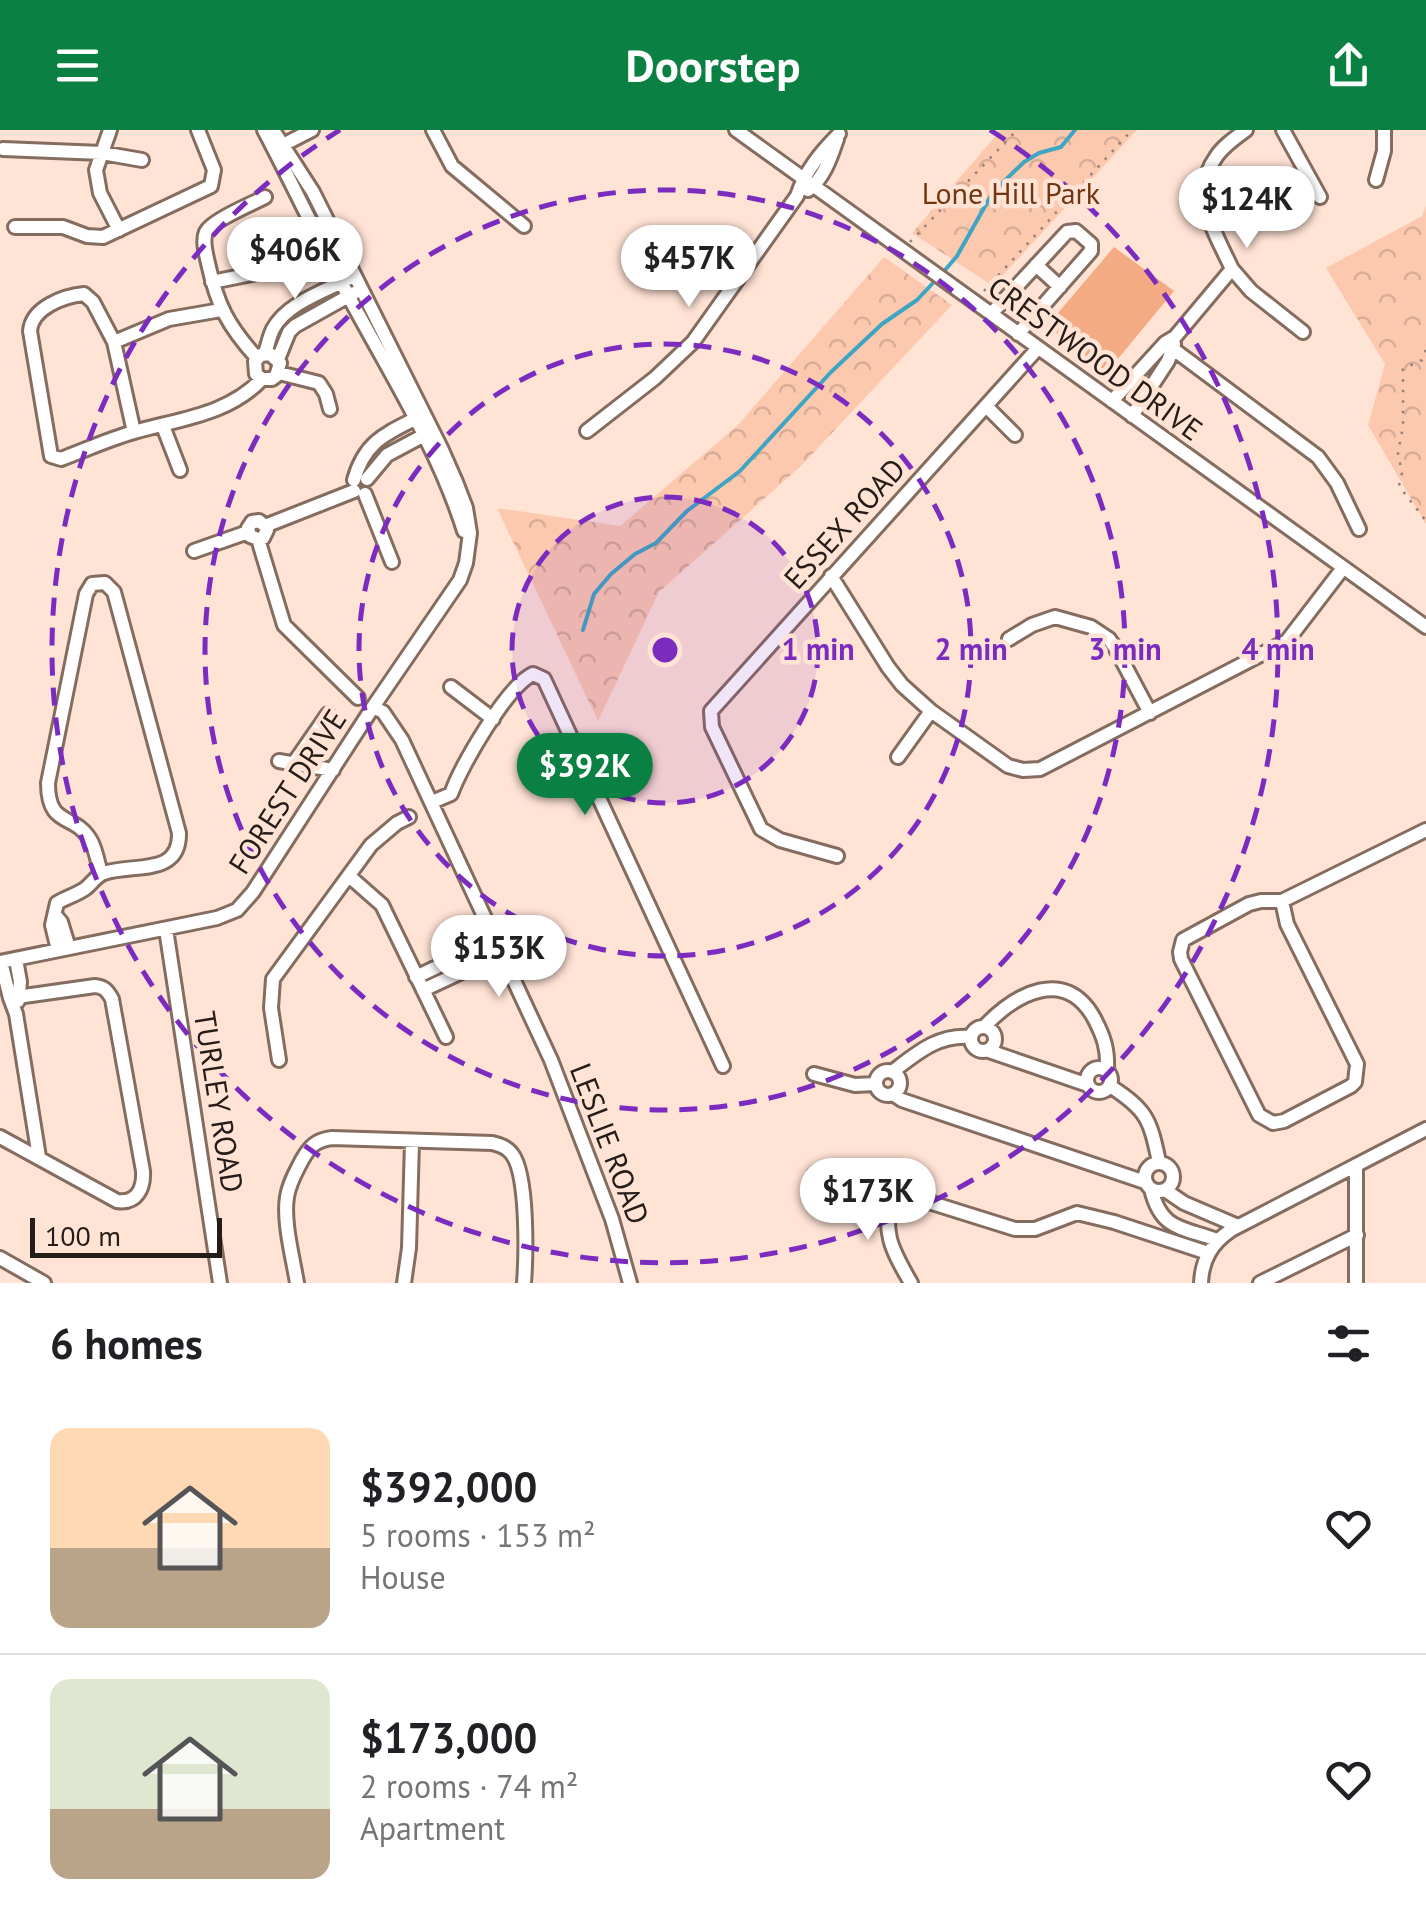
<!DOCTYPE html>
<html lang="en">
<head>
<meta charset="utf-8">
<style>
  body { margin:0; font-family:"PT Sans",sans-serif; background:#f2f2f2; color:#202124; height:100vh; display:flex; flex-direction:column; font-size:38px; white-space:nowrap }
  * { box-sizing:border-box; margin:0 }
  p { font-size:32px; color:#757577 }
  .icon { flex:none; width:55px; height:55px; fill:none; stroke:currentColor; stroke-width:2; stroke-linecap:round; stroke-linejoin:round }
  .map { position:relative; height:1153px; overflow:hidden }
  .side { display:flex; flex-direction:column; background:#fff; flex:1 }
  .side>* { flex:none }
  .scale { position:absolute; left:30px; bottom:25px; width:192px; box-sizing:border-box; padding-left:10px; border:5px solid #261c17; border-top:0; font-size:28px; line-height:35px; white-space:nowrap; color:#261c17; -webkit-text-stroke:8px #ffe3d5; paint-order:stroke }
  .price { position:absolute; translate:-50% -85px; padding:0 22px; border-radius:35px; background:#fff; color:#222; font-size:32px; line-height:65px; filter:drop-shadow(0 2px 5px #0008) }
  .price::after { content:''; position:absolute; left:50%; top:60px; width:30px; height:22px; margin-left:-15px; background:inherit; clip-path:polygon(0 0,100% 0,50% 100%) }
  .price.selected { background:#0b8043; color:#fff }
  ul { padding:0; list-style:none }
  li { display:flex; align-items:center; gap:30px; height:250px; padding:0 50px }
  li+li { border-top:2px solid #e0e0e0 }
  li span { display:grid; place-items:center; flex:none; width:280px; height:200px; border-radius:20px; color:#555 }
  li>.icon { margin-inline-start:auto }
  span .icon { width:120px; height:120px; fill:#fffc; stroke-width:1 }
  li b { font-size:42px }
  h2 { display:flex; justify-content:space-between; align-items:center; height:120px; padding:0 50px; font-size:42px }
  header { display:flex; justify-content:space-between; align-items:center; height:130px; padding:0 50px; background:#0b8043; color:#fff; font-size:45px; font-weight:700 }
  .map>svg:first-child { display:block }
  .park { fill:url(#park-crowns) }
  .lines { fill:none; stroke-linecap:round; stroke-linejoin:round }
  .stream { stroke:#3ea5c2; stroke-width:4 }
  .building { fill:#f4aa82 }
  .minor-casing { stroke:#846c5f; stroke-width:18 }
  .path { stroke:#927f76; stroke-width:2.5; stroke-dasharray:2.5 8; stroke-linecap:butt }
  .minor { stroke:#fff; stroke-width:12 }
  .ring { fill:none; stroke:#7b2cbf; stroke-width:5; stroke-dasharray:18 12 }
  .labels { text-anchor:middle; stroke-width:9; stroke-linejoin:round; paint-order:stroke }
  .park-label { font-size:30px; fill:#703612; stroke:#ffe3d5 }
  .street-label { font-size:30px; fill:#261c17; stroke:#ffe3d5 }
  .centre { fill:#7b2cbf; stroke:#ffe3d5; stroke-width:5 }
  .ring-label { font-size:30px; text-anchor:middle; font-weight:bold; fill:#7b2cbf; stroke:#ffe3d5; stroke-width:9; stroke-linejoin:round; paint-order:stroke }
</style>
</head>
<body>
<header><svg class="icon" aria-label="menu" viewBox="0 0 24 24"><path d="M4 6h16M4 12h16M4 18h16"/></svg>Doorstep<svg class="icon" aria-label="share" viewBox="0 0 24 24"><path d="M12 15V3M7 8l5-5 5 5M5 13v7h14v-7"/></svg></header>
<div class="map">
<svg width="1426" height="1153" viewBox="0 0 1426 1153">
  <defs>
    <pattern id="park-crowns" width="20" height="18" patternUnits="userSpaceOnUse" patternTransform="scale(2.5)"><rect width="20" height="18" fill="#fcc9af"/><path d="M2 6a3 3 0 1 1 6 0M12 15a3 3 0 1 1 6 0" fill="none" stroke="#d8ac96"/></pattern>
  </defs>
  <rect width="100%" height="100%" fill="#ffe3d5"/>
  <path class="park" d="M1001,0h136l-144,156 -81,-53z
    M1426,76v318l-58,-99 17,-61 -59,-96 96,-52z
    M884,127l68,48 -151,161 -142,126 -61,129 -101,-213 123,18 117,-100z"/>
  <g class="lines">
    <path class="stream" d="M946,139l11,-13 36,-64 31,-30 15,-9 22,-6 14,-17
      M583,500l11,-36 17,-20 24,-20 21,-11 31,-32 53,-40 91,-99 51,-48 35,-24 15,-16"/>
  </g>
  <path class="building" d="M1114,117l60,44 -67,81 -60,-46z"/>
  <g class="lines">
    <g class="minor-casing">
      <path id="minor" d="M110,0l-14,40 4,23 19,37
        M264,0c29,55 55,111 84,165 41,77 90,153 116,236
        M433,0l19,36 72,60
        M736,0l690,497
        M1283,0l37,67
        M279,17l33,-17
        M3,19l99,4 40,7
        M1376,50l8,-29v-21
        M808,60c15,-10 23,-33 29,-51
        M15,97h48l24,9 16,1 108,-51 3,-16 -16,-40
        M1036,135l24,22
        M1232,139l19,22 52,41
        M212,152l59,-12
        M221,180l-52,9 -55,23 -21,-40 -9,-8c-21,2 -52,14 -54,37l21,125 10,3c24,-9 48,-20 73,-27 45,-13 94,-17 128,-53h10l4,-3 4,-13 -10,-9 -9,1 -6,6 1,13 6,5
        M991,184l76,-82 9,-1 15,13v7l-73,83
        M114,212l20,90
        M1165,213l153,114 19,26 22,46
        M265,223c3,-8 4,-16 8,-24 13,-25 51,-38 75,-50
        M257,228c-29,-32 -40,-53 -49,-95 -2,-9 -6,-22 -2,-31 6,-12 46,-28 59,-35
        M278,229l11,-27 6,-6 59,-33
        M279,243l40,10 7,11 4,15
        M1112,271l53,-58 10,-6 57,-68c-16,-35 -43,-75 -16,-112 7,-11 19,-19 30,-27
        M986,276l29,29
        M1132,286l36,-55 6,-17
        M163,296l17,44
        M587,301l68,-53 38,-36 104,-146c8,-25 24,-44 42,-62
        M367,349l20,-24 43,-23
        M354,350c11,-40 34,-47 67,-64
        M365,364l27,68
        M265,396l2,4 -4,8 -5,1 -8,-3 -2,-8 4,-6 7,-1 6,5 89,-35
        M258,409l26,86 74,73
        M194,421l54,-19
        M831,446l57,91 14,18 29,26 77,55 15,4 17,-1 247,-128 56,-73
        M1009,509l23,-14 23,-8 36,10 18,12 7,10 34,64
        M451,557l42,32
        M373,577l10,5 19,28 149,320 61,159 18,64
        M898,627l33,-46
        M279,631l54,9
        M294,633l34,-49
        M432,672l19,-8c10,-28 56,-108 82,-120l11,5 179,387
        M837,726l-57,-16 -19,-11 -49,-102 -1,-16 327,-363
        M349,746l33,29 64,132
        M1282,771l5,23 70,140 -2,18 -4,4 -67,35 -11,2 -14,-8 -78,-156 -1,-7 3,-12 66,-36 12,-3h21l144,-71
        M55,785l6,7 8,26
        M166,799l54,354
        M58,820l-6,-25 5,-22c9,-6 20,-8 29,-15 6,-5 10,-12 18,-15 29,-10 76,4 75,-40l-65,-241 -9,-9 -13,1 -6,10 -38,189c0,46 27,29 43,58 5,9 7,22 10,33
        M16,829l4,23 -2,19
        M0,832l217,-44 20,-8 16,-18 120,-185 87,-127 6,-17 4,-30 -4,-25 -10,-26 -15,-34 -128,-256 -40,-62
        M1,832l9,36 6,16 23,143
        M416,847l21,-10 22,-19 31,-14
        M423,860l77,-36
        M971 909a12 12 0 1 1 24 0a12 12 0 1 1-24 0Z
        M984,897c31,-33 81,-61 110,-9 10,19 14,31 13,52
        M989,921l99,34
        M279,930l-8,-52 2,-29 98,-134 26,-22 12,-6
        M1087 950a12 12 0 1 1 24 0a12 12 0 1 1-24 0Z
        M876 953a12 12 0 1 1 24 0a12 12 0 1 1-24 0Z
        M892,942c25,-19 46,-38 79,-35
        M814,944l41,11 20,-1
        M1110,956c37,24 40,33 49,76
        M893,964l9,6 243,82
        M0,1007l117,64c20,3 27,-13 26,-30l-31,-172c-5,-9 -8,-12 -17,-13l-85,12
        M1145 1047a14 14 0 1 1 28 0a14 14 0 1 1-28 0Z
        M1356,1035v118
        M815,1044l37,4 163,51h20l42,-16 37,9 94,31
        M1151,1059c10,41 30,38 66,51
        M1165,1060l19,13 54,23
        M891,1061c-8,42 -1,56 20,92
        M0,1128l44,25
        M297,1153c-4,-25 -14,-61 -10,-86 2,-14 9,-25 15,-37 8,-14 14,-20 30,-22l160,5c8,2 15,4 20,11 16,21 14,102 12,129
        M404,1153l5,-35 3,-106
        M1201,1153c1,-24 11,-40 30,-53l195,-101
        M1260,1153l97,-48"/>
    </g>
    <path class="path" d="M910,112l107,-112
      M984,161l148,-161
      M1426,220l-4,10 -19,9v57l-5,27 4,20 -3,13 27,35"/>
    <use href="#minor" class="minor"/>
  </g>
  <circle cx="665" cy="520" r="153" fill="#7b2cbf" fill-opacity=".12"/>
  <g class="ring">
    <circle cx="665" cy="520" r="153"/>
    <circle cx="665" cy="520" r="306"/>
    <circle cx="665" cy="520" r="460"/>
    <path d="M990 0A613 613 0 1 1 340 0"/>
  </g>
  <g class="labels">
    <g class="park-label">
      <text x="1011" y="74">Lone Hill Park</text>
    </g>
    <g class="street-label">
      <text transform="translate(1095 229) rotate(36)" y="10">CRESTWOOD DRIVE</text>
      <text transform="translate(845 394) rotate(-48)" y="10">ESSEX ROAD</text>
      <text transform="translate(288 662) rotate(-57)" y="10">FOREST DRIVE</text>
      <text transform="translate(218 972) rotate(81)" y="10">TURLEY ROAD</text>
      <text transform="translate(609 1014) rotate(69)" y="10">LESLIE ROAD</text>
    </g>
  </g>
  <circle cx="665" cy="520" r="15" class="centre"/>
  <g class="ring-label">
    <text x="818" y="530">1 min</text>
    <text x="971" y="530">2 min</text>
    <text x="1125" y="530">3 min</text>
    <text x="1278" y="530">4 min</text>
  </g>
</svg>
<div class="scale">100 m</div>
<b class="price" style="left:1247px;top:121px">$124K</b>
<b class="price" style="left:295px;top:172px">$406K</b>
<b class="price" style="left:689px;top:180px">$457K</b>
<b class="price selected" style="left:585px;top:688px">$392K</b>
<b class="price" style="left:499px;top:870px">$153K</b>
<b class="price" style="left:868px;top:1113px">$173K</b>
</div>
<section class="side">
<h2>6 homes<svg class="icon" aria-label="filters" viewBox="0 0 24 24"><path d="M4 7h16M4 17h16"/><circle cx="9" cy="7" r="2"/><circle cx="15" cy="17" r="2"/></svg></h2>
<ul>
<li><span style="background:linear-gradient(#ffd9b3 60%,#b9a48a 0)"><svg class="icon" aria-label="home" viewBox="0 0 24 24"><path d="M3 11l9-7 9 7M6 9v11h12V9"/></svg></span><div><b>$392,000</b><p>5 rooms · 153 m²</p><p>House</p></div><svg class="icon" aria-label="heart" viewBox="0 0 24 24"><path d="M12 20l-8-8c-3-5 5-10 8-4 3-6 11-1 8 4z"/></svg></li>
<li><span style="background:linear-gradient(#dfe7d0 65%,#b9a48a 0)"><svg class="icon" aria-label="home" viewBox="0 0 24 24"><path d="M3 11l9-7 9 7M6 9v11h12V9"/></svg></span><div><b>$173,000</b><p>2 rooms · 74 m²</p><p>Apartment</p></div><svg class="icon" aria-label="heart" viewBox="0 0 24 24"><path d="M12 20l-8-8c-3-5 5-10 8-4 3-6 11-1 8 4z"/></svg></li>
</ul>
</section>
</body>
</html>
